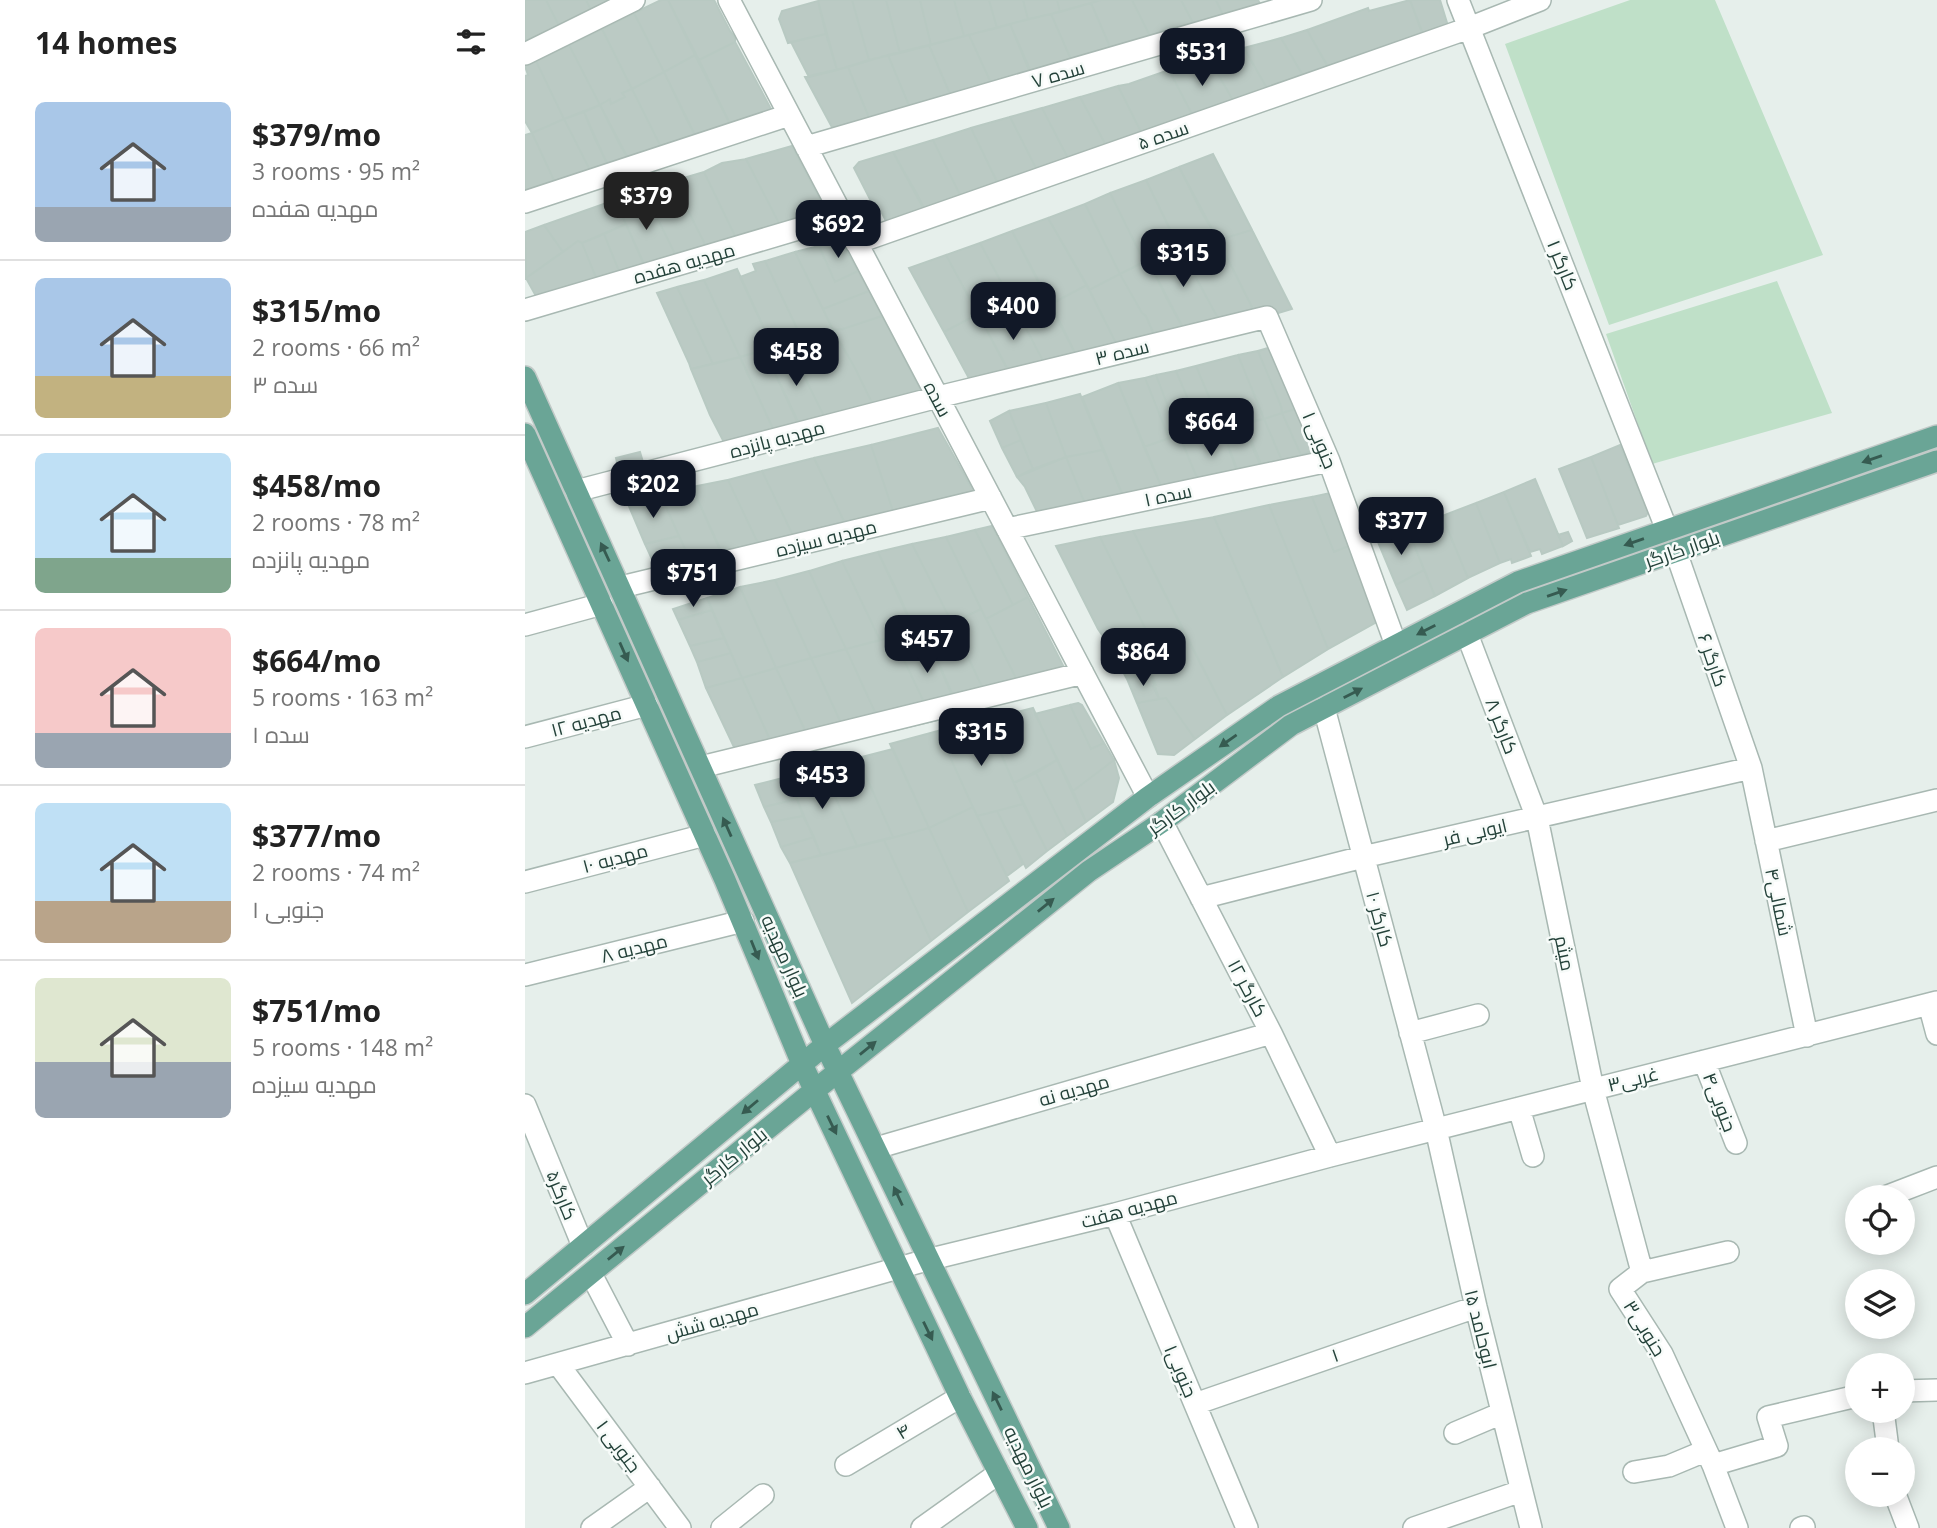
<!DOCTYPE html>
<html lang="en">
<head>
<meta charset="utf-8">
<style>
  body { margin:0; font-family:"Open Sans",Cairo,sans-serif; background:#f6f6f6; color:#222; height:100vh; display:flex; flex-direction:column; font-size:26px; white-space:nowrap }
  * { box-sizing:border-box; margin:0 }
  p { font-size:23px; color:#767676 }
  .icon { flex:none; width:38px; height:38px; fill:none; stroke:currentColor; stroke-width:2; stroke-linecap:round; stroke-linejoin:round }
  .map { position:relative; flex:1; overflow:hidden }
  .drawer { display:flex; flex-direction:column; background:#fff; width:525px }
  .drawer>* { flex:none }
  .controls { position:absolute; left:1320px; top:1185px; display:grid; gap:14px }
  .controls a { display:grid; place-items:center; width:70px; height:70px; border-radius:50%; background:#fff; box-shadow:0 4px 18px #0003; font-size:35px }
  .price { position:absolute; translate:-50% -60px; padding:0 16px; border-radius:14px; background:#111827; color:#fff; font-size:23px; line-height:46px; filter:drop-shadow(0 2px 4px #0008) }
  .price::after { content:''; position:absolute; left:50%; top:42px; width:21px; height:16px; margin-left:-10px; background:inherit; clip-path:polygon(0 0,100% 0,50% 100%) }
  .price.on { background:#222; color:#fff }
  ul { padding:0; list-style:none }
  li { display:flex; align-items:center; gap:21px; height:175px; padding:0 35px }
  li+li { border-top:2px solid #e0e0e0 }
  li span { display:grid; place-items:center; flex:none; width:196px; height:140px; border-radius:10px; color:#555 }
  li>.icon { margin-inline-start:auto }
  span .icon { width:84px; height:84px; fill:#fffc; stroke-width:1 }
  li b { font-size:30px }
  h2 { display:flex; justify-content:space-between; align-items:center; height:84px; padding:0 35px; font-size:30px }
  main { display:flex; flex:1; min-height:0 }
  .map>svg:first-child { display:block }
  .green { fill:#bfe0c8 }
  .building { fill:#bbcac4; stroke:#b8c9c2; stroke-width:2 }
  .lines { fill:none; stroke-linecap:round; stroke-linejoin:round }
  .minor-casing { stroke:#a8b8b2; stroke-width:24 }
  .major-casing { stroke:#c2cac8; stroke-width:24 }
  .minor { stroke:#fff; stroke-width:21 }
  .major { stroke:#6aa596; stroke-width:21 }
  .oneway { fill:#365b51 }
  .labels { text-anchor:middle; stroke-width:5; stroke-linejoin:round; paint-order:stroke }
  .street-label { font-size:19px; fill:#24423a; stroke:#f7fbf9 }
</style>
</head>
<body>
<main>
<section class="drawer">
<h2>14 homes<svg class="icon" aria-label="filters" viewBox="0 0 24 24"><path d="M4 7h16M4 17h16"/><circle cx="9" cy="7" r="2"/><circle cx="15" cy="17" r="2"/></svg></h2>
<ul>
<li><span style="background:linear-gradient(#a9c7e8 75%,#9aa5b1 0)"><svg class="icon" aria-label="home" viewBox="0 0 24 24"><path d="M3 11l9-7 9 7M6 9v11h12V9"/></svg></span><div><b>$379/mo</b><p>3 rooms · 95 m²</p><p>مهدیه هفده</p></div></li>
<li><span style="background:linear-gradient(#a9c7e8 70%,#c2b280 0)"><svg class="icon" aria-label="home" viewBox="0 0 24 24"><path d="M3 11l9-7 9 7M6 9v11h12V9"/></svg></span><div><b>$315/mo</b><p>2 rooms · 66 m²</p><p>سده ۳</p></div></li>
<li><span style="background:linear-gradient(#bfe0f5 75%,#7fa58c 0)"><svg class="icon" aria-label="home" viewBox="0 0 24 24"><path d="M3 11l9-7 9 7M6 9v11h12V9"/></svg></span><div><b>$458/mo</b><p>2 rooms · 78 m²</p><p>مهدیه پانزده</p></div></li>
<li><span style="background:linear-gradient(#f6c9c9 75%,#9aa5b1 0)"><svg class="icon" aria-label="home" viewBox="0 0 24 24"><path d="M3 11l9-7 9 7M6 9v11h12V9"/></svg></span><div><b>$664/mo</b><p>5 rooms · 163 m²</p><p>سده ۱</p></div></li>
<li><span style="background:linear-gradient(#bfe0f5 70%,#b9a48a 0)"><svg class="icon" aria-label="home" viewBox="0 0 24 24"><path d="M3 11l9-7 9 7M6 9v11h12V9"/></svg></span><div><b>$377/mo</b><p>2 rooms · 74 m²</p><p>۱ جنوبی</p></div></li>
<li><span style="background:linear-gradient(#dfe7d0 60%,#9aa5b1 0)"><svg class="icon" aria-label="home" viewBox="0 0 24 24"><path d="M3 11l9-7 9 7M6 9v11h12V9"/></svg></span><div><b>$751/mo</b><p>5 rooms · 148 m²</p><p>مهدیه سیزده</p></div></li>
</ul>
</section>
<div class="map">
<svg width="1412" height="1528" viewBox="0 0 1412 1528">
  <rect width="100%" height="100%" fill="#e6efeb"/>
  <path class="green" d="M1105,0h85l108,255 -214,70 -104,-281z
    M1252,281l55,132 -180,51 -46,-130z"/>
  <path class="building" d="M0,0h21l13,26 -34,15z
    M21,0h40l5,10 -32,16z
    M61,0h26l-21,10z
    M136,0h7l27,55 -31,17 -30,-59z
    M143,0h46l16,31 5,6v5l-36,18z
    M295,0h32l17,60 -32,10 -19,-69z
    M327,0h34l14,53 -31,7z
    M361,0h34l11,45 -31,8z
    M395,0h34l10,36 -33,9z
    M429,0h35l8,28 -33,8z
    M464,0h34l5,19 -31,9z
    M498,0h34l3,12 -32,7z
    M532,0h44l-41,12z
    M576,0h31l24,48 -42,8 -23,-53z
    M607,0h49l19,36 -44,12z
    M656,0h35l13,28 -29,8z
    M691,0h42l9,17 -38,11z
    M885,0l13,34 -92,38 -24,-42 61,-22 1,3z
    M885,0h30l8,26 -24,12z
    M293,1l8,33 -38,9 -9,-24 3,-8z
    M566,3l23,53 -37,17 -26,-59z
    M109,13l30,59 -32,17 -30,-60z
    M526,14l26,59 -43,6 -24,-55z
    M485,24l25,61 -38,11 -28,-61z
    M77,29l30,60 -10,4 3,4 -14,7 -1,-5 -10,6 -31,-60z
    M782,30l22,39 -24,10 -24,-41z
    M301,34l11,36 -28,7 -18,-35z
    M444,35l28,61 -41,12 -27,-63z
    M756,38l24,41 -36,13 -25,-44z
    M210,42l36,67 -4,9 -34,12 -34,-70z
    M44,45l31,60 -36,14 -28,-58z
    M404,45l27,63 -41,12 -27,-65z
    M719,48l25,44 -34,12 -26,-46z
    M170,55l38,75 -35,11 -34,-69z
    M363,55l27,65 -40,12 -27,-65z
    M684,58l26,46 -40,16 -26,-50z
    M11,61l28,58 -32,14 -7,-12v-45l3,-1 -3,-9z
    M323,67l27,65 -41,-1 -29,-54z
    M644,70l26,50 -51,18 -26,-52 11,-2z
    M139,72l21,44 13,25 -36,8 -30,-60z
    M593,86l26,52 -35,13 -29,-54z
    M107,89l30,60 -33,11 -29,-55 10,-6 1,5 14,-7 -3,-4z
    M555,97l29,54 -38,13 -29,-56z
    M75,105l20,40 9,15 -21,6 -24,-54z
    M517,108l29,56 -31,12 -30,-59z
    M59,112l11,27 16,32 -20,1 -27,-53z
    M485,117l30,59 -39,14 -30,-62z
    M39,119l27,53 -33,17 -26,-56z
    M446,128l30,62 -37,13 -31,-63z
    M7,133l26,56 -33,11v-65z
    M408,140l31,63 -36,14 -35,-65z
    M267,146l41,78 -51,5 -36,-70z
    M368,152l25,44 10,21 -40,8 -7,-14h-5l-22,-43 5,-6z
    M688,154l39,76 -34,10 -39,-73z
    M221,159l36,70 -43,15 -35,-72 18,-9z
    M654,167l22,44 17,29 -38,8 -9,-16 -25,-52z
    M179,172l35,72 -27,14 -39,-77z
    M621,180l30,61 -33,18 -33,-66z
    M148,181l39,77h-35l-33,-67z
    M119,191l33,67 -27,19 -35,-77z
    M585,193l33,66 3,-2 2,3 -28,14 -35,-70z
    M90,200l11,24 -44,19 -4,-2 -15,11 -19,-27z
    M560,204l35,70 -31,16 -41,-72z
    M523,218l39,67 -36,19 -39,-73z
    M101,224l22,50 -25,7 -19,-47z
    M19,225l19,27 -37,26 -1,-46z
    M727,230l40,79 -34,10 -40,-79z
    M487,231l32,62 -31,11 -33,-61z
    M79,234l19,47 -22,9 -19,-47z
    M315,240l18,31 -23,11 -16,-36z
    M693,240l22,43 18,36 -38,3 -40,-74z
    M53,241l4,2 19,47 -64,8 -11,-20z
    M651,241l44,81 -32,15 -42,-80z
    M455,243l33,61 -35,10 -32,-59z
    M294,246l16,36 23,-11 11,20 -46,18 -28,-57z
    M270,252l38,78 -31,9 -37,-78z
    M421,255l32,59 -34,18 -35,-64z
    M623,260l19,39 21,38 -30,7 -12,-28 -4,-3 -22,-39z
    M240,261l37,78 -29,9 -33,-71 16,-6 -3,-7z
    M212,269l36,79 -33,9 -36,-77z
    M595,274l22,39 4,3 12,28 -42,-1 -27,-53z
    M179,280l21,45 15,32 -27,7 -36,-77z
    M562,285l29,58 -36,20 -29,-59z
    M152,287l24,51 12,26 -22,5 -2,-6 -32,-70z
    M344,291l13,25 -39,13 -10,1 -10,-21z
    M519,293l36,70 -31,9 -36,-68z
    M488,304l36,68 -36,7 -35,-65z
    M453,314l25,47 10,18 -41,5 -28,-52z
    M357,316l41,78 -46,19 -22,-45 -22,-38 10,-1z
    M308,330l22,38 22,45 -49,11 -40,-80z
    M263,344l40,80 -26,8 -38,-82z
    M750,346l28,61 -21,6 -1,-7 -23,-55z
    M239,350l31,65 7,17 -24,8 -38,-83z
    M733,351l23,55 1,7 -18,6 -26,-64z
    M713,355l26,64 -34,8 -9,-1 -25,-60z
    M215,357l36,78 -49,13 -17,-33 -19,-46z
    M671,366l18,43 7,17 -20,4 -25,-59z
    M651,371l24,56 1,3 -22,5 -23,-60z
    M631,375l23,60 -10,3 -24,-60z
    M620,378l24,60 -25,9 -26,-64z
    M593,383l44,105 -36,15 -44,-106z
    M555,394l23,56 -37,7 -20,-54z
    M521,403l20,54 -33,12 -24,-58z
    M778,407l20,44 -12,5 -2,-4 -8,3 -19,-42z
    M484,411l12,29 -19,8 -12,-27z
    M757,413l19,42 8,-3 2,4 -28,7 -19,-44z
    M739,419l19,44 -15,18 -24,-58z
    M719,423l10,28 14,30 -25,4 -8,-19 -14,-40 9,1z
    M696,426l22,59 -42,2 -22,-52z
    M413,428l32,57 3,-1 6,11 -81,31 -27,-81z
    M654,435l22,52 -39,1 -18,-41z
    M496,440l12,29 -16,8 -15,-29z
    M346,445l27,81 -47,10 -37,-78z
    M1095,445l28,67 -2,4 -28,9 -27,-68z
    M578,450l23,53 -36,13 -24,-59z
    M115,452l5,17 -25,6 -4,-17z
    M541,457l24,59 -48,6 -17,-35 -8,-10z
    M1066,457l28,71 -32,10 -28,-69z
    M289,458l37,78 -52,12 -37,-77z
    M237,471l37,77 -34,10 -37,-78z
    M1010,479l28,67 -21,8 -2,-5 -10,3 -26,-60z
    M203,480l37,78 -37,10 -36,-81z
    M167,487l25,55 11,26 -37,-6 -30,-66z
    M815,491l21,50 -27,11 -22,-55z
    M979,492l27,64 -19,7 -1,-4 -11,4 -24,-60z
    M136,496l18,40 -34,8 -17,-40z
    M787,497l22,55 27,-11 30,73 -63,35 -59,-144z
    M951,503l24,60 -32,15 -26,-62z
    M744,505l59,144 -45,28 -69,-160z
    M917,516l26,62 -33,18 -27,-66z
    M689,517l69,160 -56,38 -94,-184z
    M467,526l36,71 -15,8 -38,-75z
    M450,530l38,75 -27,14 -40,-82z
    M883,530l16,40 -28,15 -18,-43z
    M608,531l50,99 -40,14 -3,-13 6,-1 -46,-93z
    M1043,532l4,9 -9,5 -5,-11z
    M154,536l12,26 -34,8 -12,-26z
    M421,537l35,72 -29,14 -40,-79z
    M575,537l46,93 -39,12 -9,-13 -42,-83z
    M387,544l40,79 -37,9 -37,-80z
    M353,552l22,45 15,35 -35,8 -38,-79z
    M317,561l38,79 -34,9 -37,-78z
    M899,570l11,26 -28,14 -11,-25z
    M284,571l37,78 -35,9 -36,-78z
    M250,580l36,78 -35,10 -36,-81z
    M215,587l36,81 -34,10 -35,-80z
    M503,597l45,88 -37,10 -18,-13 -32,-63z
    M182,598l5,12 -34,10 -5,-11z
    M456,609l37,73 -34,9 -32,-68z
    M187,610l12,28 -34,8 -12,-26z
    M427,623l32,68 -30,7 -3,-5 -27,-63z
    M399,630l30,68 6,16 -27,7 -40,-84z
    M658,630l44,85 -32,24 -29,-41 -7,1 -6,-13 3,-1 -6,-13 -7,-28z
    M615,631l10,41 -23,7 -20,-37z
    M368,637l40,84 -41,10 -8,-3 -4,-5 -34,-74z
    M199,638l7,15 -34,9 -7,-16z
    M321,649l34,74 -33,13 -36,-78z
    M206,653l11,25 -36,10 -9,-26z
    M286,658l36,78 -37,5 -34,-73z
    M251,668l34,73 -33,14 -35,-77z
    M625,672l9,27 -22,4 -10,-24z
    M217,678l35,77 -35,9 -36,-76z
    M641,698l29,41 -21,16 -16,-1 -21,-51z
    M553,703l4,2 22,38 -13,6 -21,-44z
    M545,705l21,44 13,-6 10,17 -41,31 -38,-77z
    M508,708l24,52 -43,23 -28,-63z
    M461,720l37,84 -46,12 -39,-85z
    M413,731l35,76 -44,21 -39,-84z
    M368,749l36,79 -45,12 9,-3 -35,-79z
    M333,758l35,79 -36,9 -35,-79z
    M532,760l29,62 -19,14 -31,-63z
    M589,760l5,18 -6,24 -27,20 -13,-31z
    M297,767l35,79 -36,9 -34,-78z
    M511,773l31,63 -20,15 -33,-68z
    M262,777l10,22 -33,8 -9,-22z
    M272,799l6,17 -32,6 -7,-15z
    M498,804l24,47 -21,17 -29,-57z
    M448,807l36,74 -41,31 -39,-84z
    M472,811l26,53 -16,12 -30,-60z
    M278,816l11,21 -33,10 -10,-25z
    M404,828l39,84 -37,29 -47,-101z
    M289,837l7,18 -31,8 -9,-16z
    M359,840l47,101 -79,62 -62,-140z"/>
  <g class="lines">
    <g class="minor-casing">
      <path id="minor" d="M204,0l419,797
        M933,0l209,530
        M0,54l109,-54
        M281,147l505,-147
        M0,202l264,-87
        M331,243l613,-215 71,-28
        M0,310l317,-94
        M51,491l362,-94 329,-80 62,144 67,184
        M482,529l322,-68
        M1151,552l75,216 56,268
        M96,587l370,-89
        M0,625l77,-21
        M942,634l70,184 56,271 49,183 -22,17 42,65 51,111 24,63
        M799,708l112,421 40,178 55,221
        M0,737l122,-32
        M176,767l382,-94
        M637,822l109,211 59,123
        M1241,841l171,-41
        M0,882l180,-47
        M676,898l162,-41 388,-89
        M0,975l218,-54
        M1404,1004l8,30
        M885,1033l68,-18
        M1179,1061l32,82
        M0,1105l58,141
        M994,1108l14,48
        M351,1148l395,-115
        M1360,1197l52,-20
        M590,1214l132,314
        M1117,1272l86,-20
        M66,1274l37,71
        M33,1364l122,164
        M0,1373l402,-113 188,-46 215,-58 607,-154
        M1377,1391l35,-1
        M670,1404l281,-97
        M1358,1410l5,39
        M930,1433l47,-20
        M321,1465l114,-68
        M1188,1465l64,-19 -9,-29 89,-21
        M1109,1472l35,-6 36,-15
        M1370,1494l13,34
        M67,1528l58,-41
        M197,1528l41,-33
        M397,1528l77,-55
        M889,1528l107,-37
        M1276,1528l3,-1"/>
    </g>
    <g class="major-casing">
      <path id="major" d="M0,377l300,668 234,483
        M0,434l200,446 77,184 158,333 67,131
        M0,1294l300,-249 323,-248 131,-91 239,-124 419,-146
        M0,1327l290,-237 274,-219 73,-49 129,-97 236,-122 410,-142"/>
    </g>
    <use href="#minor" class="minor"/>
    <use href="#major" class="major"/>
  </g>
  <defs><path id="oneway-solid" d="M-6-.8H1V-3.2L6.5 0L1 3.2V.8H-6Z" transform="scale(1.75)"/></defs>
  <g class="oneway">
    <use href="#oneway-solid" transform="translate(1347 459) rotate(161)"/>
    <use href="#oneway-solid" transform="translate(1109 542) rotate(161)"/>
    <use href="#oneway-solid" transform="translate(80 552) rotate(-115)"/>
    <use href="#oneway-solid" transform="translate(1032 593) rotate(-19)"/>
    <use href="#oneway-solid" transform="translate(901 630) rotate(153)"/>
    <use href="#oneway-solid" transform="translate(99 652) rotate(66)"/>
    <use href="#oneway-solid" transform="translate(828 693) rotate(-27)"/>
    <use href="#oneway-solid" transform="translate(703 741) rotate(145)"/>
    <use href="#oneway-solid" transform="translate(202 827) rotate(-114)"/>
    <use href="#oneway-solid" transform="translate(521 905) rotate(-39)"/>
    <use href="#oneway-solid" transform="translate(230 950) rotate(68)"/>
    <use href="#oneway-solid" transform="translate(343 1048) rotate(-39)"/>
    <use href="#oneway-solid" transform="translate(225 1107) rotate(140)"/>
    <use href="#oneway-solid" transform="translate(307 1125) rotate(64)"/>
    <use href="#oneway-solid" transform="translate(373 1196) rotate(-115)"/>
    <use href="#oneway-solid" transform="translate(91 1253) rotate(-39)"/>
    <use href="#oneway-solid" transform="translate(403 1331) rotate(64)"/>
    <use href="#oneway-solid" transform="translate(472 1401) rotate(-116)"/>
  </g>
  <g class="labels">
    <g class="street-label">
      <text transform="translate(533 74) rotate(-16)" y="7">سده ۷</text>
      <text transform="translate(638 135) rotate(-19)" y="7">سده ۵</text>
      <text transform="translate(159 263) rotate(-16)" y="7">مهدیه هفده</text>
      <text transform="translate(1038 265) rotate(68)" y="7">کارگر ۱</text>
      <text transform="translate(597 352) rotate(-14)" y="7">سده ۳</text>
      <text transform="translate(413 399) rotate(62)" y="7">سده</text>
      <text transform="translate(252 439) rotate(-15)" y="7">مهدیه پانزده</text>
      <text transform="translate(795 440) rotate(67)" y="7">۱ جنوبی</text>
      <text transform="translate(643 495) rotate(-12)" y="7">سده ۱</text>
      <text transform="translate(301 538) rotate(-14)" y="7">مهدیه سیزده</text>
      <text transform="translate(1157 549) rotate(-19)" y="7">بلوار کارگر</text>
      <text transform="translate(1188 660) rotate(71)" y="7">کارگر ۶</text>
      <text transform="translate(61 721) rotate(-15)" y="7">مهدیه ۱۲</text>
      <text transform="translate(977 726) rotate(69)" y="7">کارگر ۸</text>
      <text transform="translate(656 807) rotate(-36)" y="7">بلوار کارگر</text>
      <text transform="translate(950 832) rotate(-13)" y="7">ایوبی فر</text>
      <text transform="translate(90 858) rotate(-15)" y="7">مهدیه ۱۰</text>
      <text transform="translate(1254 902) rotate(78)" y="7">شمالی۴</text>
      <text transform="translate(855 919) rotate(75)" y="7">کارگر ۱۰</text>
      <text transform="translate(109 948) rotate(-14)" y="7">مهدیه ۸</text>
      <text transform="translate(1040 953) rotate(78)" y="7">میثم</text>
      <text transform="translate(260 956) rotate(66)" y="7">بلوار مهدیه</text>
      <text transform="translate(723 988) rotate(62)" y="7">کارگر ۱۲</text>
      <text transform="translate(1108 1079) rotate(-14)" y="7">غربی۳</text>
      <text transform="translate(549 1090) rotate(-16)" y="7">مهدیه نه</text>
      <text transform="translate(1195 1102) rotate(69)" y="7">جنوبی۴</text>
      <text transform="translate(209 1156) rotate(-39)" y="7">بلوار کارگر</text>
      <text transform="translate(37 1195) rotate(68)" y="7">کارگر۵</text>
      <text transform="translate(604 1209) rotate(-15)" y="7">مهدیه هفت</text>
      <text transform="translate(187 1321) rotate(-16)" y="7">مهدیه شش</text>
      <text transform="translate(1120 1328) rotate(58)" y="7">جنوبی۳</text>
      <text transform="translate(956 1329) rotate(76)" y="7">ابوحامد ۱۵</text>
      <text transform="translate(810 1355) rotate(-19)" y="7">۱</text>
      <text transform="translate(656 1371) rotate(67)" y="7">جنوبی۱</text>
      <text transform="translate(378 1431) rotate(-31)" y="7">۴</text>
      <text transform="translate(94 1446) rotate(53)" y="7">۱ جنوبی</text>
      <text transform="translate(504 1467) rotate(64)" y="7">بلوار مهدیه</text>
    </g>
  </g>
</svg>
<div class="controls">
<a><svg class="icon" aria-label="locate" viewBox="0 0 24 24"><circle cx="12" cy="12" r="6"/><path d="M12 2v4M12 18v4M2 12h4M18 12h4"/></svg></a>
<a><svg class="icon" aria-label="layers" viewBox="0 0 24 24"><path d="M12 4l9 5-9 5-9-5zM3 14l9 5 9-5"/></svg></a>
<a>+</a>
<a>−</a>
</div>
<b class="price" style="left:677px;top:88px">$531</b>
<b class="price on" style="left:121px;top:232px">$379</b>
<b class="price" style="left:313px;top:260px">$692</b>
<b class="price" style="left:658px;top:289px">$315</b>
<b class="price" style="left:488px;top:342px">$400</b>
<b class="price" style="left:271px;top:388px">$458</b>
<b class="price" style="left:686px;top:458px">$664</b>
<b class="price" style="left:128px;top:520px">$202</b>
<b class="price" style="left:876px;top:557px">$377</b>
<b class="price" style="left:168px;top:609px">$751</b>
<b class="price" style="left:402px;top:675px">$457</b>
<b class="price" style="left:618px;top:688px">$864</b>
<b class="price" style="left:456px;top:768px">$315</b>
<b class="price" style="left:297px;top:811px">$453</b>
</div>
</main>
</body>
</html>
